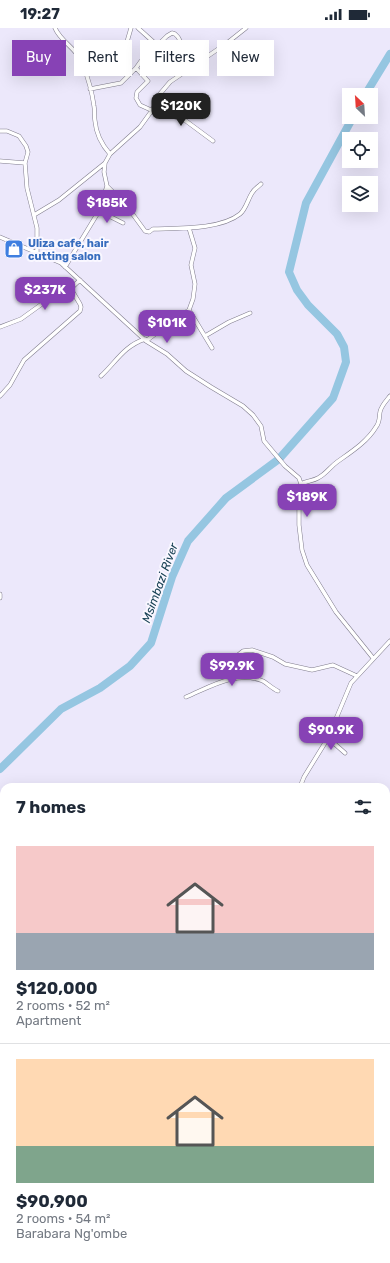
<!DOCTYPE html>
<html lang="en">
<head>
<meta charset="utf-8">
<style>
  body { margin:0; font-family:Rubik,sans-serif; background:#f6f6f7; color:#1f2937; height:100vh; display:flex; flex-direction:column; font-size:15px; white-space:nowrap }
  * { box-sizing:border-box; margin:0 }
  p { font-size:13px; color:#747a83 }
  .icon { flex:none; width:22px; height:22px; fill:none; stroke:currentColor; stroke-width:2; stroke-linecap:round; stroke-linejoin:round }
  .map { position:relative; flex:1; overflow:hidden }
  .details { position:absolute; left:0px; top:755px; width:390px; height:480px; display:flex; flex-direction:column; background:#fff; border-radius:12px 12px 0 0; box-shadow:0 4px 16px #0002 }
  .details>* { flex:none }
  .guide { position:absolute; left:12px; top:12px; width:366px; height:36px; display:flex; gap:8px }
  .needle { width:26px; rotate:335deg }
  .controls { position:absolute; left:342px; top:60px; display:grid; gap:8px }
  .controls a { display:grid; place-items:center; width:36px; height:36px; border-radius:0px; background:#fff; box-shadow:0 4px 16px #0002; font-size:20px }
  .price { position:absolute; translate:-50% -34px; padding:0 9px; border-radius:8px; background:#8742b5; color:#fff; font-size:13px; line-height:26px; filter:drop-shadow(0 1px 2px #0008) }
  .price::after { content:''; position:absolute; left:50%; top:24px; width:12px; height:9px; margin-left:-6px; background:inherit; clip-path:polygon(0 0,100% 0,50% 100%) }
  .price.current { background:#222; color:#fff }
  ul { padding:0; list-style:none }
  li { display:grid; align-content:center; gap:8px; height:212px; padding:0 16px }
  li+li { border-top:1px solid #e0e1e3 }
  li span { display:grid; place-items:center; height:124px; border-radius:0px; color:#555 }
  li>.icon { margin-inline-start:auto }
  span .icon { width:72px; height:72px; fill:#fffc; stroke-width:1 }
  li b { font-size:17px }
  h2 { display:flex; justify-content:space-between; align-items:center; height:48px; padding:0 16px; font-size:17px }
  .tag { padding:0 14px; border-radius:0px; background:#fff; box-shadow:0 4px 16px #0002; font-size:14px; line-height:36px }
  .tag.current { background:#8742b5; color:#fff }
  .status { display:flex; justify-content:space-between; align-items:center; height:28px; padding:0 20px; background:#fff; direction:ltr }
  .status svg { height:11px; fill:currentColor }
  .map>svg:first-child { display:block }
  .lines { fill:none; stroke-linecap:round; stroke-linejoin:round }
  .stream { stroke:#7698ac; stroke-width:1.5 }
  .river { stroke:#95c6e1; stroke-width:8 }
  .minor-casing { stroke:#807d8d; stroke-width:4.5 }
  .primary-casing { stroke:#997b38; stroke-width:6 }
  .minor { stroke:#fff; stroke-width:3.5 }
  .primary { stroke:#e5ca89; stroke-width:5.5 }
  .rail { stroke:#424048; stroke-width:1.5; stroke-dasharray:2 4; stroke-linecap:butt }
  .labels { text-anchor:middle; stroke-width:4; stroke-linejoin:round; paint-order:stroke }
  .shop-label { font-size:11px; font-weight:bold; fill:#366cbe; stroke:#f9f7ff; text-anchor:start }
  .water-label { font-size:12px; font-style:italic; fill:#194255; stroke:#f9f7ff }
</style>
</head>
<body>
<div class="status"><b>19:27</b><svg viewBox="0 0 49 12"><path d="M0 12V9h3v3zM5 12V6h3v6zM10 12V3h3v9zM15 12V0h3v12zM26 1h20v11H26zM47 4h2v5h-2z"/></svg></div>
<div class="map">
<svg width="390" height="1235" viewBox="0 0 390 1235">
  <rect width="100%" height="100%" fill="#ece8fb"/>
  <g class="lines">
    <path class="stream" d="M143,1235l3,-4"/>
    <path class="river" d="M365,67l25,-41
      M0,741l61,-60 39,-21 30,-22 21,-23 21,-66 16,-36 38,-43 53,-39 54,-61 13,-36 -2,-15 -7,-13 -29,-29 -11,-15 -8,-18 17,-69 47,-86"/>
    <g class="minor-casing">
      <path id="minor" d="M55,0c6,14 21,20 27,34 5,13 10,29 12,44 1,5 0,10 1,15 1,12 7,24 15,33
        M138,0l20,18
        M81,32l31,-7 12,-1 7,-24
        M90,61l31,-6 15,-15
        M153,81l33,12 27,20
        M151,82l-11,-5 -4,-7 1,-6 11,-11 -12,-13 5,-7 26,-25 5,-3 3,1 3,3 7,13 11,14
        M0,103h7l12,5 7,10 2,6 -3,11 2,25 10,40v25
        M0,133l25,2
        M107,158l19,19 19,26 4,1 4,-3c24,-1 67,1 87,-15 6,-5 8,-15 12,-21 2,-4 6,-6 9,-9
        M99,183l24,12
        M34,187l25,-15 46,-37
        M0,209l61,26 85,78 21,13 19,17 25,16 32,19 10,9 8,11 3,15 21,25 14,12 2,6
        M65,239l34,-56 8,-25 -3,-14 1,-9 5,-9 30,-27 13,-18 6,-14 11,-13 57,-39 19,-15
        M189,282l23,38
        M0,299l21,-8 25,-18 22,-10 12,-11
        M205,308l24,-14 21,-9
        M146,313l21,-16 22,-15 4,-11 2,-15 -4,-19 4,-17 -6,-20
        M101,348c15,-14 23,-30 44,-37
        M0,368l10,-11 14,-25 56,-49 1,-4 -1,-3 -9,-15
        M0,566v4
        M373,630l-37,-46 -29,-47 -5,-15 -3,-25v-34l2,-7c5,-3 12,-3 17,-6 8,-4 12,-11 19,-16 14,-10 30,-20 39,-35 4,-5 3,-9 4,-15 1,-6 6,-11 10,-16
        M226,652l3,-11 9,-14 5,-4 9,-1 21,7 12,7 27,6 21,-5 24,11
        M186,669c24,-10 50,-27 77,-16 5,3 10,8 15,10
        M328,710l17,15
        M300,759l4,-10 24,-39 23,-55 39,-42
        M386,770l4,-2
        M386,831l4,-3
        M386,863h4
        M0,908l4,6
        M0,981l4,4
        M0,1033l4,4
        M0,1068l4,-6
        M0,1149l4,-5
        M61,1231l2,4
        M219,1231l4,4
        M289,1231l3,4
        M17,1235l3,-4
        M306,1235l4,-4"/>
    </g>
    <g class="primary-casing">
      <path id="primary" d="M386,973l4,-5
        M148,1235l4,-4"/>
    </g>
    <use href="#minor" class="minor"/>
    <use href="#primary" class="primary"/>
    <path class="rail" d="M386,777l4,-2
      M386,814l4,-2
      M0,1108l4,-6
      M0,1132l4,-5"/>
  </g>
  <defs>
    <g id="shop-square" transform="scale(1)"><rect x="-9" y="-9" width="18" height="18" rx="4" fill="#3f7fe0" stroke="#f9f7ff"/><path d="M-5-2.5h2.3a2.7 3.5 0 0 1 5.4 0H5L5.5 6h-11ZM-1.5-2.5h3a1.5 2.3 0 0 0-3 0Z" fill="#fff"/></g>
  </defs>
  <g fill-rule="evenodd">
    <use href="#shop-square" x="14" y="221"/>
  </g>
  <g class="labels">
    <g class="shop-label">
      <text x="28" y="219">Uliza cafe, hair<tspan x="28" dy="13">cutting salon</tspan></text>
    </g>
    <g class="water-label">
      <text transform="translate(160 555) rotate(-70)" y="4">Msimbazi River</text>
    </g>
  </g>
</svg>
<div class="controls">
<a><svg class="needle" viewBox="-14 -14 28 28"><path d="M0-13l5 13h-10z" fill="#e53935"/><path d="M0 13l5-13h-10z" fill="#747a83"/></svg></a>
<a><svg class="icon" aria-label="locate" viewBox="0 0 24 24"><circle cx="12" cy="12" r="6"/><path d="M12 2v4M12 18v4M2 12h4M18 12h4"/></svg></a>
<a><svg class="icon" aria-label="layers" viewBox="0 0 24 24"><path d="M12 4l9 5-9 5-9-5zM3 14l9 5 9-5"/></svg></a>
</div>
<b class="price current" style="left:181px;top:99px">$120K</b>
<b class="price" style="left:107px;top:196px">$185K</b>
<b class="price" style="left:45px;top:283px">$237K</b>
<b class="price" style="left:167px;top:316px">$101K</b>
<b class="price" style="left:307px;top:490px">$189K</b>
<b class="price" style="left:232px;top:659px">$99.9K</b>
<b class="price" style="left:331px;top:723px">$90.9K</b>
<div class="guide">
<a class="tag current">Buy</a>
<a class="tag">Rent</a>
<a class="tag">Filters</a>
<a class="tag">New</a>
</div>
<section class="details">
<h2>7 homes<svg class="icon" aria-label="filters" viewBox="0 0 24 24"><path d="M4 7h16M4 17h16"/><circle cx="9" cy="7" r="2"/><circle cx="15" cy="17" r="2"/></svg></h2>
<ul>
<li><span style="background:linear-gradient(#f6c9c9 70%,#9aa5b1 0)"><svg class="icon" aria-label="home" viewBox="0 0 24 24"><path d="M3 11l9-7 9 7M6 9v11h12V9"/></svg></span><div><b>$120,000</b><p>2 rooms · 52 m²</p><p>Apartment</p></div></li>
<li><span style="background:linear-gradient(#ffd9b3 70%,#7fa58c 0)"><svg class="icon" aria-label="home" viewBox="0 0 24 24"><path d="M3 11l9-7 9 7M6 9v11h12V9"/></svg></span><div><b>$90,900</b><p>2 rooms · 54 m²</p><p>Barabara Ng'ombe</p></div></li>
</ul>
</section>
</div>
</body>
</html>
